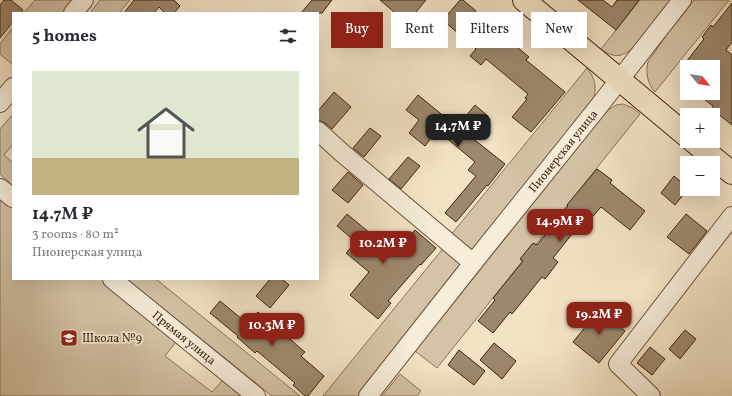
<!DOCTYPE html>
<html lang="en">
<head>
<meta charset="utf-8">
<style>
  body { margin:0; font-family:Vollkorn,serif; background:#f7f7f7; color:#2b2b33; height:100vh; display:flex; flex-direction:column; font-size:15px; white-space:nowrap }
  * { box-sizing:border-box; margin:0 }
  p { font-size:13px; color:#7c7c81 }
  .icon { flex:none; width:22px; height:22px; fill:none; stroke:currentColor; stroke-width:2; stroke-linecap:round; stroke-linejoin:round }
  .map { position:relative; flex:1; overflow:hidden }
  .sheet { position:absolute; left:12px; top:12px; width:307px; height:268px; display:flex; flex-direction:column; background:#fff; border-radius:0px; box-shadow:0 4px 16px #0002 }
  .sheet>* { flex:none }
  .guide { position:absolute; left:331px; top:12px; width:341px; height:36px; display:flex; gap:8px }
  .needle { width:26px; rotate:120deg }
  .controls { position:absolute; left:680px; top:60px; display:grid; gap:8px }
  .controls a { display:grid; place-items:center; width:40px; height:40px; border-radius:0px; background:#fff; box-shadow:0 4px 16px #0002; font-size:20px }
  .price { position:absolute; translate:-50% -34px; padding:0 9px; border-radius:8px; background:#8f2418; color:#fff; font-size:13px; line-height:26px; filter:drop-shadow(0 1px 2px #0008) }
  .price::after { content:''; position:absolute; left:50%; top:24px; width:12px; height:9px; margin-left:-6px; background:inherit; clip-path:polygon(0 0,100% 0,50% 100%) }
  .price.current { background:#222; color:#fff }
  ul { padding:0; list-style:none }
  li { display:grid; align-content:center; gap:8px; height:212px; padding:0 20px }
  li+li { border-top:1px solid #e1e1e2 }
  li span { display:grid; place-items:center; height:124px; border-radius:0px; color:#555 }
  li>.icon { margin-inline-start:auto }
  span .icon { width:72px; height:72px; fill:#fffc; stroke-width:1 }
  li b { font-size:17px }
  h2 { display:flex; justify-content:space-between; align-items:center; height:48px; padding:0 20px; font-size:17px }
  .chip { padding:0 14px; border-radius:0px; background:#fff; box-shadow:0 4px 16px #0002; font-size:14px; line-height:36px }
  .chip.current { background:#8f2418; color:#fff }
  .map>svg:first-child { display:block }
  .green { fill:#d4c3a6; stroke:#8a745a }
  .building { fill:#9d886d; stroke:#3f250e }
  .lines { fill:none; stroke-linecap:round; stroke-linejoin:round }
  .minor-casing { stroke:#6c543c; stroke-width:20 }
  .major-casing { stroke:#3f250e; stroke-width:24 }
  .minor { stroke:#f7edd9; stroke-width:18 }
  .major { stroke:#f3e3c5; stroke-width:22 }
  .labels { text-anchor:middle; stroke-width:3.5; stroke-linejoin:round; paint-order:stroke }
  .street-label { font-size:12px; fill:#3f250e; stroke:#f7edd9 }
  .poi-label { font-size:12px; fill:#3f250e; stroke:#f7edd9; text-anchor:start }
</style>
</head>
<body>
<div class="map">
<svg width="732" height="396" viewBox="0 0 732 396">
  <rect width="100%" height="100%" fill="#f3e3c5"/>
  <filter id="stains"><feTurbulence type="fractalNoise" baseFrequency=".005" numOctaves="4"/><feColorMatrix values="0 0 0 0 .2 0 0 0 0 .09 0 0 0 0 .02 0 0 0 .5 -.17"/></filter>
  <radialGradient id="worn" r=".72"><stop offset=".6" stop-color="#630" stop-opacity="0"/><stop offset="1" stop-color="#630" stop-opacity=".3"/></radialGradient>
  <path class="green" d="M35,0h37l-10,13h-38z
    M100,0h30l-11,13h-29z
    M640,0h33l-40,48c-12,10 -20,10 -32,1z
    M694,0h35l-74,92c-7,-7 -10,-20 -7,-30l17,-25z
    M13,27v38l-13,-11v-10z
    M587,68c7,9 10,17 7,29l-122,157 -22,-18z
    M623,104l10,4 7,6 -203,254 -22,-17 193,-241 8,-5z
    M13,114v30l-9,11 9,8v23l-13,-12v-45z
    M0,197l13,10v72h91l75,59 -14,18 47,36 11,-12 20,16h-243z
    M445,246l21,19 -108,131h-35z
    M126,279h30l144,117h-28z
    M400,374l21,17 -4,5h-35z"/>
  <path class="building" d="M4,0h7l12,10 -2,3h-8v9l-13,16v-33z
    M134,0h40l6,6 -6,7h-9l-6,-6 -5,6h-30z
    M312,0h20l-10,13h-21z
    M380,0h46l-19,23z
    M460,0h3l13,11 -4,6 36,31 4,-5 17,14 -3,3 39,32 -34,40 -19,-15 15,-18 -2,-1 3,-4 -42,-35 -5,6 -11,-9 6,-7 -33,-29z
    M578,0h25l9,7 5,-7h22l-23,30z
    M732,3v39l-6,8 6,5v70l-19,-15v-4l-17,-13h17v-26h-31l22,-28 -2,-2 9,-12 2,2z
    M372,17l11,9 -16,19 -11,-9z
    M334,92l17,15 -19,22 -7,-6 -4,-2h-3v-10z
    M418,95l39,32 18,-22 13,11 -17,21 34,27 -17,22 -1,-1 -31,37 -11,-9 31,-37 -8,-6 7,-8 -38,-32 -12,16 -16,-13 10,-13 -13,-10z
    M370,128l11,8 -17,21 -11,-9z
    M408,157l12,9 -19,23 -12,-10z
    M597,169l15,11 -2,3 35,28 -15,19 -29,-23 -13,15 -4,-3 -31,39 5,4 -13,17 -3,-2 -30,37 -2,-2 -17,21 -15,-12 17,-21 -2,-2 30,-37 -3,-2 13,-16 4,2 31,-39 -1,-1z
    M348,172l15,13 -15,18 -16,-13z
    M674,176l13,11v2h1l-13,16 -14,-12z
    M347,214l48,40 20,-24 21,18 -15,17 -1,-1 -32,37 3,2 -13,16 -28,-24 19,-23 -23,-19 10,-11 -19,-16z
    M686,214l21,17 -18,23 -22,-17z
    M270,279h12l7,6 -19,23 -14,-12z
    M220,301l28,23 10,-12 47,40 -4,4 23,20 -16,20h-3l-12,-11 2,-2 -38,-32 -2,2 -18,-16 1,-1 -28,-23z
    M599,310l26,21 -26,32 -26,-21z
    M685,330l11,9 -16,20 -11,-10z
    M494,343l22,18 -14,18 -22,-19z
    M650,347l15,12 -13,16 -15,-12z
    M459,350l26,21 -11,14 -26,-20z"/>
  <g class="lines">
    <g class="minor-casing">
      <g id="minor">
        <path d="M73,13l11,-13"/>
        <path d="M0,103l13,-16"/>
        <path d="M318,131l23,21 132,111"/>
        <path d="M0,188l13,10"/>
        <path id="s1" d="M112,279l144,117"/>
        <path id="s2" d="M368,396l105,-133 122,-152 87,-111"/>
        <path d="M651,396l-33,-32 114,-148"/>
      </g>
    </g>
    <g class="major-casing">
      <path id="major" d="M524,0l163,136
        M693,141l39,32"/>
    </g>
    <use href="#minor" class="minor"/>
    <use href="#major" class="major"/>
  </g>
  <defs>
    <g id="school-square" transform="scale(0.9)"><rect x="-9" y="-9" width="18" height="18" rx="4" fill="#8f2418" stroke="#f7edd9"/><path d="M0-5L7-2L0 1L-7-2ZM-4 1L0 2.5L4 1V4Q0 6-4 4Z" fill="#fff"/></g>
  </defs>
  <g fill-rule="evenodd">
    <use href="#school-square" x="69" y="338"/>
  </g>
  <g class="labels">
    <g class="street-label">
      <text dy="4" stroke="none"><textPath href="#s2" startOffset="313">Пионерская улица</textPath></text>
      <text dy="4" stroke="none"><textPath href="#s1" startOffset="93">Прямая улица</textPath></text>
    </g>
    <g class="poi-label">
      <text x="82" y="342">Школа №9</text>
    </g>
  </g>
  <rect width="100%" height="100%" filter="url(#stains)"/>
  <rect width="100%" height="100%" fill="url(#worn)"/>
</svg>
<div class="controls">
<a><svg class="needle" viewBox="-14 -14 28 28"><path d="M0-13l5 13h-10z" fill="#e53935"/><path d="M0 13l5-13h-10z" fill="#7c7c81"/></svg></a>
<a>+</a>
<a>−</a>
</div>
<b class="price current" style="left:458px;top:148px">14.7M ₽</b>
<b class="price" style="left:560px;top:243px">14.9M ₽</b>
<b class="price" style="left:383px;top:265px">10.2M ₽</b>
<b class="price" style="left:599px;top:336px">19.2M ₽</b>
<b class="price" style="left:272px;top:347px">10.3M ₽</b>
<div class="guide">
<a class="chip current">Buy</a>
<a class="chip">Rent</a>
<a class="chip">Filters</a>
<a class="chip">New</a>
</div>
<section class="sheet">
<h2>5 homes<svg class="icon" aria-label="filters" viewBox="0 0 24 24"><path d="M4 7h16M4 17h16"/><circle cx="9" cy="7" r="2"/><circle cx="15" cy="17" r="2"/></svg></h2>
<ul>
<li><span style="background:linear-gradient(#dfe7d0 70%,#c2b280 0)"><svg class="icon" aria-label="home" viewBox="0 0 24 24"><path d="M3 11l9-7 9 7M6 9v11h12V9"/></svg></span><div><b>14.7M ₽</b><p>3 rooms · 80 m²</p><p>Пионерская улица</p></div></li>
</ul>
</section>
</div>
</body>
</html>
